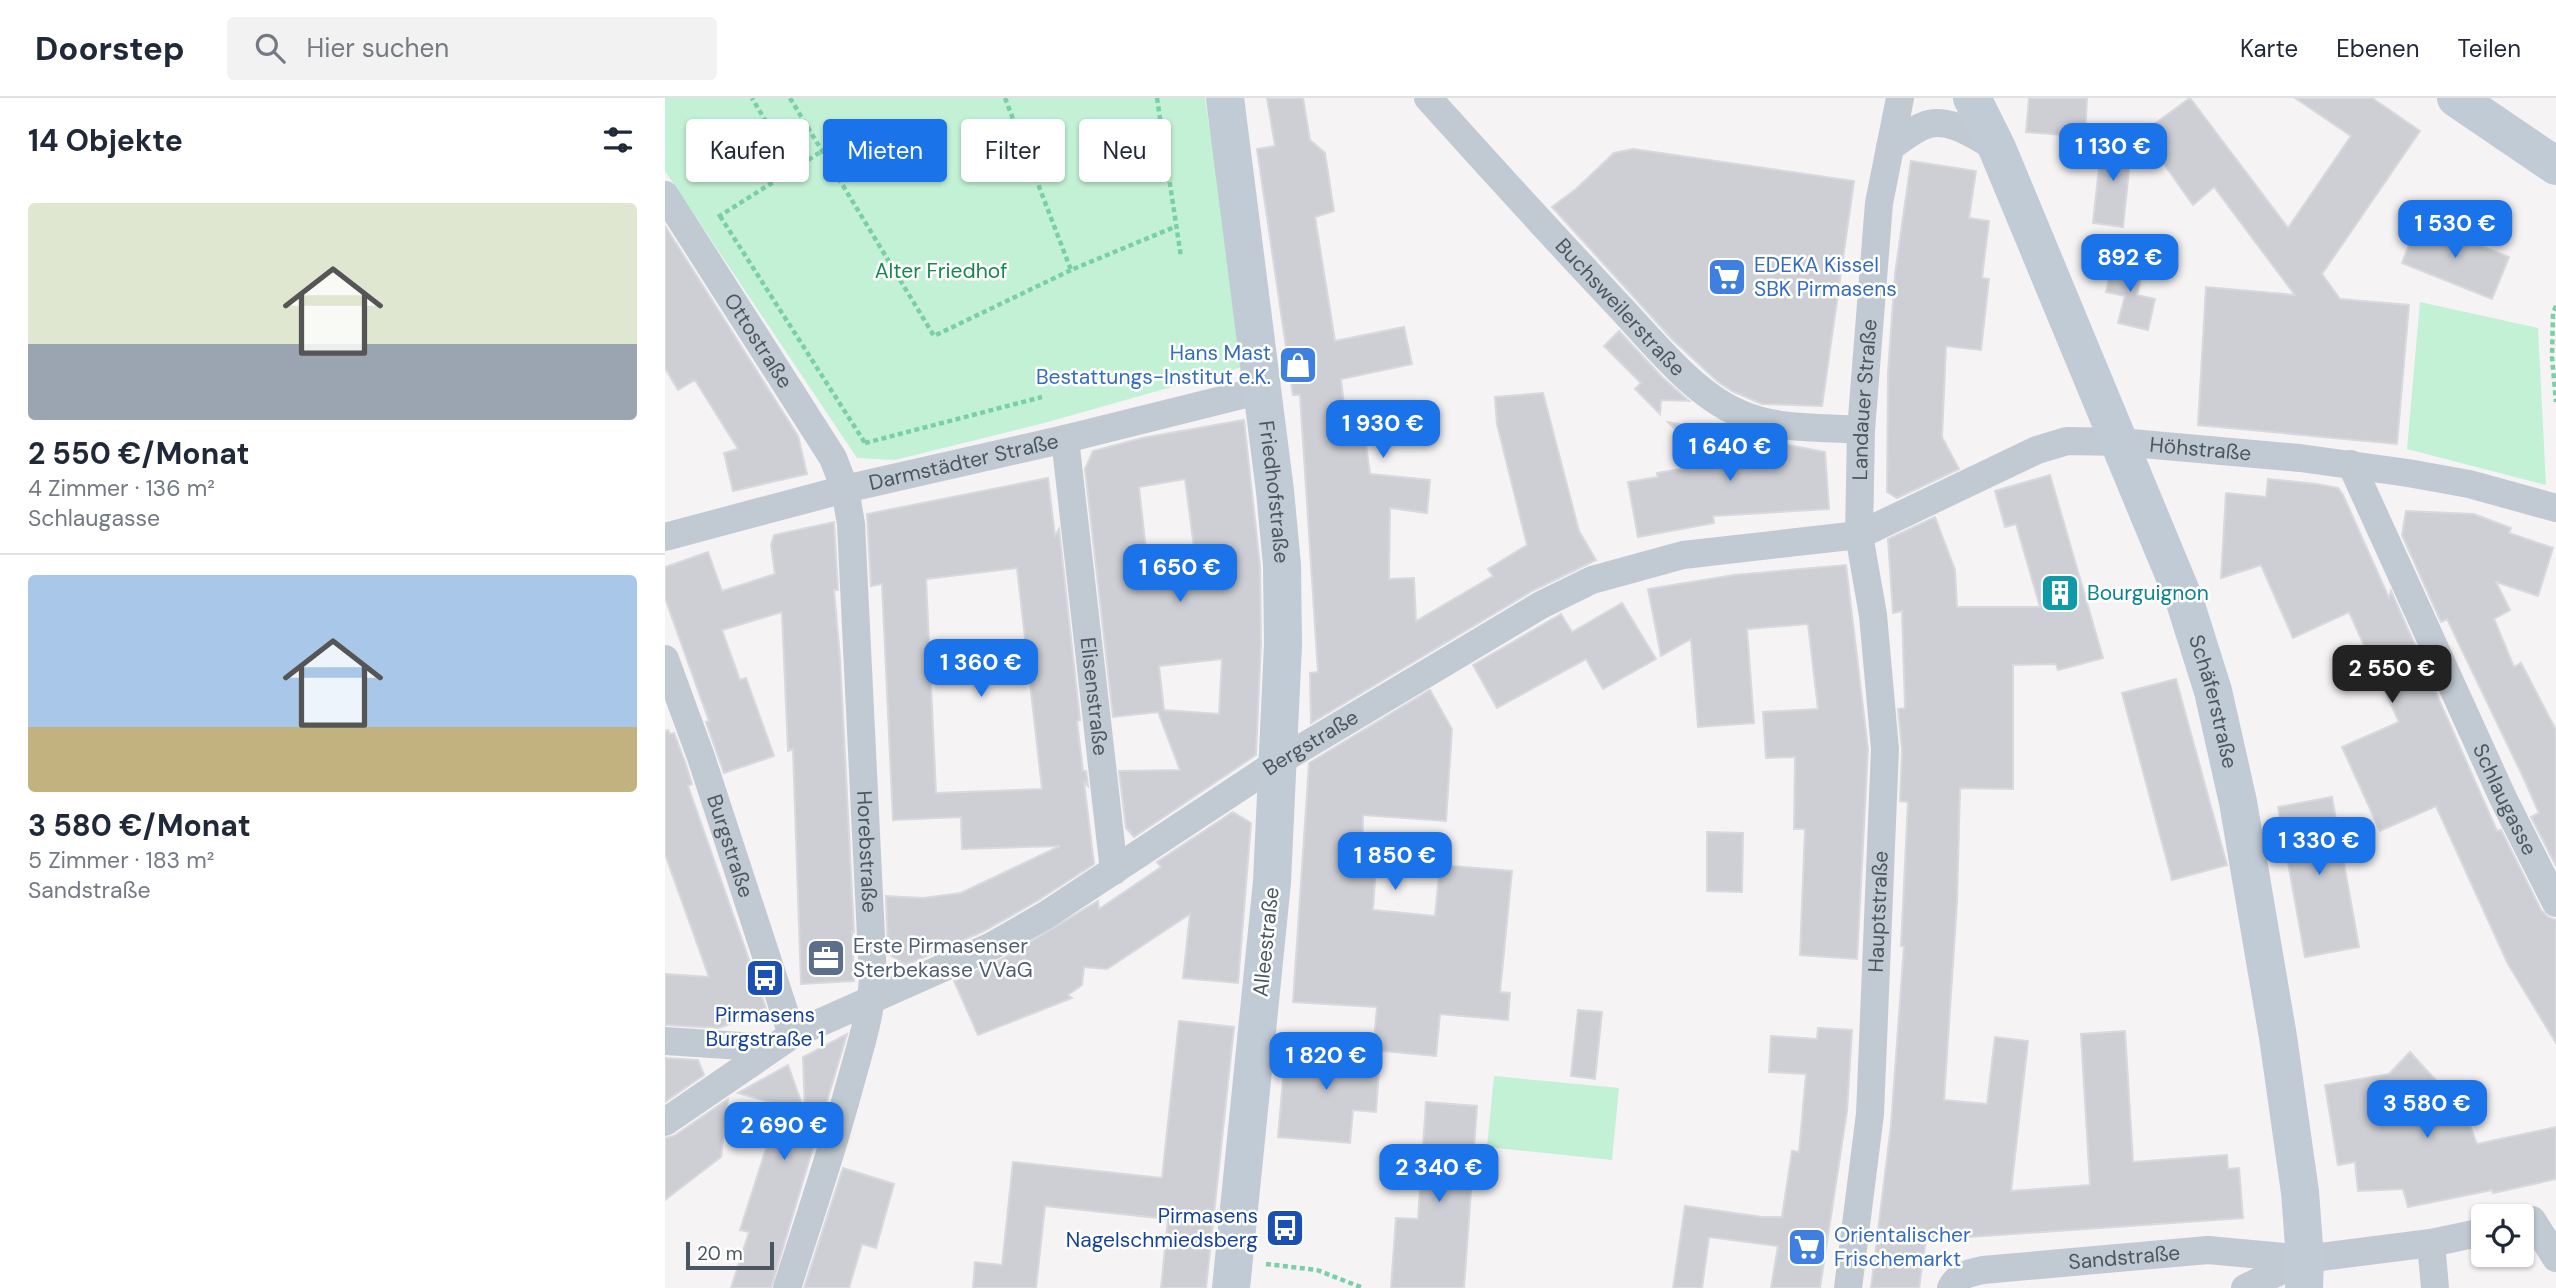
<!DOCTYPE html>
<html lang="de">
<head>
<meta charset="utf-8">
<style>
  body { margin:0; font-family:"DM Sans",sans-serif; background:#f2f2f3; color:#1f2937; height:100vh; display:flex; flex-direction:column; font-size:26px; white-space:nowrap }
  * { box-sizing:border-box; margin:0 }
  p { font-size:23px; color:#747a83 }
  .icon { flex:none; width:38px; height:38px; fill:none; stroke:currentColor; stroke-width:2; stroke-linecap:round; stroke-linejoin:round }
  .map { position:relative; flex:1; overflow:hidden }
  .sheet { display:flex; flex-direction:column; background:#fff; width:665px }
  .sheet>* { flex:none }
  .hud { position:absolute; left:21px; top:21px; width:665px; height:63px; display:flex; gap:14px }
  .fabs { position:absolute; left:1806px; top:1106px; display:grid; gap:14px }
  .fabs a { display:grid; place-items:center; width:63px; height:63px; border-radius:7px; background:#fff; box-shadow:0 2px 5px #0004; font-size:35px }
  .scale { position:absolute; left:21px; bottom:18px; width:88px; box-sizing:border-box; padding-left:7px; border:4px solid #4a5661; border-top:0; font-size:19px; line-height:24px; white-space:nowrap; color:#4a5661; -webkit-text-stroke:5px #fff; paint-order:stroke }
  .price { position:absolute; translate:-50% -60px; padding:0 16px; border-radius:14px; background:#1a73e8; color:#fff; font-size:23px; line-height:46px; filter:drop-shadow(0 2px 4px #0008) }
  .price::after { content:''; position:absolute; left:50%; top:42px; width:21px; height:16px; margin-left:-10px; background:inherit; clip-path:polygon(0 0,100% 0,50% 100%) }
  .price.on { background:#222; color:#fff }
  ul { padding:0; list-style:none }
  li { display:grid; align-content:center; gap:14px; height:371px; padding:0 28px }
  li+li { border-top:2px solid #e0e1e3 }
  li span { display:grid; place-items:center; height:217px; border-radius:7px; color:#555 }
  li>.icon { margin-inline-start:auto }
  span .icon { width:126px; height:126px; fill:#fffc; stroke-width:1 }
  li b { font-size:30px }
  h2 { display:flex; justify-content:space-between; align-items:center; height:84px; padding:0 28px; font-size:30px }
  .pill { padding:0 24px; border-radius:7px; background:#fff; box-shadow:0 2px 5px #0004; font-size:24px; line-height:63px }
  .pill.on { background:#1a73e8; color:#fff }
  header { display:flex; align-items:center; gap:42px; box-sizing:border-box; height:98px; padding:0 35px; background:#fff; border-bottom:2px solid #e0e1e3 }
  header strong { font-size:33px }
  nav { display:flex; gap:38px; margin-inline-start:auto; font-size:24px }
  .search { width:490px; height:63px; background:#f2f2f3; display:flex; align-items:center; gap:18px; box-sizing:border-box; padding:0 24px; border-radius:7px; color:#747a83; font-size:26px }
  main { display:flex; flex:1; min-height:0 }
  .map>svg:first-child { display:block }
  .green { fill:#c3f1d5 }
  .building { fill:#cdcfd5; stroke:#d7d9de; stroke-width:2; fill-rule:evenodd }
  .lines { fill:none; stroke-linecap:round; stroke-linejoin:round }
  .path { stroke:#7ad0a6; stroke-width:4.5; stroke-dasharray:5 3.5; stroke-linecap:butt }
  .street { stroke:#c1cad2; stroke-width:28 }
  .secondary { stroke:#c1cbd6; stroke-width:38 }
  .labels { text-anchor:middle; stroke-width:5; stroke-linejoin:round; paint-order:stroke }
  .shop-label { font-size:21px; fill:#366cbe; stroke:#fff; text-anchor:start }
  .park-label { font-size:21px; fill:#17864f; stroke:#fff }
  .street-label { font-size:21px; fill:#4a5661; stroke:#fff }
  .culture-label { font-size:21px; fill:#0d838f; stroke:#fff; text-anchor:start }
  .service-label { font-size:21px; fill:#4e5e75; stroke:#fff; text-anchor:start }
  .transit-label { font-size:21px; fill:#164399; stroke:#fff }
</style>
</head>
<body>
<header>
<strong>Doorstep</strong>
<div class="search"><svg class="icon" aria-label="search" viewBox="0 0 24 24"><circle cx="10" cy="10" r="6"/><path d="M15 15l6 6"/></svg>Hier suchen</div>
<nav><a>Karte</a><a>Ebenen</a><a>Teilen</a></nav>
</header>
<main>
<section class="sheet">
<h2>14 Objekte<svg class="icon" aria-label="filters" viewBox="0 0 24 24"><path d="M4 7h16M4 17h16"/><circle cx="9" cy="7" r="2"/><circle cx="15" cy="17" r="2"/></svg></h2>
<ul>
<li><span style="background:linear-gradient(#dfe7d0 65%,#9aa5b1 0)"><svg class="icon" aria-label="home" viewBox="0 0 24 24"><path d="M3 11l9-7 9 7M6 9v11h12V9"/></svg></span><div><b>2 550 €/Monat</b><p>4 Zimmer · 136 m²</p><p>Schlaugasse</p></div></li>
<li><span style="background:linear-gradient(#a9c7e8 70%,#c2b280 0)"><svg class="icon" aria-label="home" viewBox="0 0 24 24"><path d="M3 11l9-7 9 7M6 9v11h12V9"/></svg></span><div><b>3 580 €/Monat</b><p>5 Zimmer · 183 m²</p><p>Sandstraße</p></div></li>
</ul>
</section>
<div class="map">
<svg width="1891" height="1190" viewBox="0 0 1891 1190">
  <rect width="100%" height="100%" fill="#f5f3f3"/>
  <path class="green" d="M0,0h540l41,268 -202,57 -149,37 -38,-2 -192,-287z
    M1755,204l118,26 8,157 -139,-36z
    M829,978l125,12 -7,72 -125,-13z"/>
  <path class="building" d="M602,0h36l7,42 15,13 9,58 -19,6 20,124 69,-14 8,37 -71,15 6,53 17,-2 6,44 60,6 -3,33 -37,-5 -1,71 25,-1 2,43 77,-45 -5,-7 39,-24 -30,-121 -2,-27 48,-4 36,138 17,29 -64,31 -221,132 -1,-50 8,-1 -18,-277h-7l-36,-246 18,-3z
    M1364,0h58l-2,39 -59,-5z
    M1525,0l98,130 63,-92 -56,-38h77l48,33 -98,143 18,25 69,6 -12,139 -199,-19 8,-138 89,8 -81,-108 -21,18 -51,-72z
    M1437,41l30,3 -9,85 -30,-4z
    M968,51l221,32 -32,225 -60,-2 -30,-13 -15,-10 -45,-42 -120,-132 24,-18 38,-36z
    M1246,63l65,10 -7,47 20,3 -7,57 7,1 -8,71 -35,-4 -4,91 17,32 -62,29 -10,-6 1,-119 7,-99z
    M1753,123l91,36 -17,42 -90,-36z
    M0,128l133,210 9,38 -74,17 -9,-38 14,-4 -43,-69 -17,10 -13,-22z
    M1448,161l31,5 -7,31 18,4 -7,31 -30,-7 7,-27 -19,-4z
    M954,233l44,47 26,23 -28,-1 -1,14 -25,-25 6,-6 -37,-37z
    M579,322l16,146 1,78 -5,111 -122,82 -8,-9 -7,-57 61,-1 -22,-58 -45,5 -28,-248 8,-18 49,-13zM520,381l10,76 -48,4 -8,-72zM557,561l-3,55 -55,-4 -5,-44z
    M1003,324l157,30 4,57 -116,7 1,7 -76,14 -10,-55 30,-5 -1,-4 53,-9z
    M1385,377l53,183 -45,12 -2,-6 -43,1v124l-53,-1 -3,114 -13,198 43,4 8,-67 33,4 -17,150 79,-6 -9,-151 44,-3 8,131 94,-7 1,14 11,-1 4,50 -317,22 -7,48h-48l20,-163 13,-179h-3l7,-144 -8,-1 2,-51 -4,-41 7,-1 -3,-97 -9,2 -5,-74 47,-22 20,53 2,37h83l-24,-83 -11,3 -10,-36z
    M383,380l7,58 4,-7 21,191 -3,1 6,50h3l2,15 -4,-4 10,82 -57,37 -53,30 -78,34 -18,-11 -2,-58 37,2 38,-5 99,-47 -98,3 -1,-32 -68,3 -11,-236 -11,2 -4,-72zM352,470l25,221 -106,4 -10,-214z
    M1603,381l48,5 22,4 5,7 46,103 2,-7 106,240 4,-1 40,80 7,7 8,3v123l-48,-79 -72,-158 -56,25 -38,-84 57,-25 -50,-110 -56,26 -32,-73 -40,13 5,-85 40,4z
    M1741,413l68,3 37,14 -2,5 44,15 -15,48 -42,-14 14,28 -16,9 20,48 7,-4 35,67v136l-25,-49 8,-4 -15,-34 -77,-160 -6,3 -39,-87z
    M169,424l4,68h-4l6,68 14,274 -2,-1 2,50 -53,3 -8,-235 -5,2 -6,-139 -60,18 18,50 6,-2 28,78 -50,17 -18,-51 3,-1 -44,-123v-31l43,-15 14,39 53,-17 -4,-29 3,-10z
    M1181,467l22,184 -11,210 -57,-4 5,-126h-11l1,-72 -29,1 -3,-46 55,-3 -10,-85 -61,5 7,94 -56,4 -7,-88 -30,17 -13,-67 86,-14z
    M957,505l34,56 -53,30 -17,-30 -89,49 -24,-43 88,-51 11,18z
    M1511,581l51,186 -55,15 -50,-187z
    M765,592l22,39 -6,92 -83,-6 -1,48 14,1 -3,46 62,6 5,-51 72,6 -12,121 10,1 -2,27 -68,-6 -4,42 -63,-6 4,-43 -84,-5 16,-239z
    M3,632l2,4 4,-1 11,29 7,22 -4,2 79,225 -48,17 -54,-3v-51l44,3 -44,-123v-123z
    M1667,699l27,150 -54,10 -27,-150z
    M568,714l18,11 -13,160 -55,-5 7,-64 -83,55 -23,-2 -2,18 -14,10 4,3 -94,37 -24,-54 46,-21 98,-59 1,8 62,-42 -4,-5z
    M1042,734l36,1 -1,59 -35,-1z
    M913,912l24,2 -7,67 -24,-3z
    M514,923l55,6 -28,261h-45l7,-69 -123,-13 -9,82h-63l2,-26 27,3 11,-103 149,16z
    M1153,930l34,2 -5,81 -27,177h-49l7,-42 -69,-9 -7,51h-29l12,-82 77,11h20l10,-66 7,1 7,-78 -37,-2 2,-36 46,3z
    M182,936l-76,254h-40l18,-56 -9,-2 40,-125 -42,-12 50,-28 17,48 -2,-56z
    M621,948l94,7 -4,59 -23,-2 -3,33 -72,-6z
    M1745,954l55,60 12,32 79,-17v52l-63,14 -1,-3 -84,17 -5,-18 -45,2 -3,-29 -17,3 -13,-80 64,-11z
    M0,960l33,2 6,15 -39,27z
    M63,1001l-7,58 -56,43v-62l9,-2z
    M761,1004l51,4 -13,182h-73l5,-70 22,1z
    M178,1070l51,16 -18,64 -14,-4 -13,44h-45z"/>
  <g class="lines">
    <path class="path" d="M125,0l144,238 137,-66
      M340,0l66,172 106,-44
      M492,0l24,159
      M129,71l28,-18
      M55,118l145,227
      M53,119l76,-48 -42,-71
      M1891,208l-3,7 -1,44 4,45
      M200,345l177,-46
      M601,1166l51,6 46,18"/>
    <g class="street">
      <path id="s1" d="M763,0c63,70 126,139 190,207 35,37 76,90 123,109 37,16 80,13 120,16"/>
      <path d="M1225,49c11,-7 21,-16 33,-21 25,-11 53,11 74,22"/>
      <path id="s2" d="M0,97l168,263 12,31 6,35 22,454c-2,38 -14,73 -24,110 -18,67 -41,134 -62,200"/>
      <path id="s3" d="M400,341l49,432"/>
      <path id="s4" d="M1686,366l152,334 53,105"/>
      <path id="s5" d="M0,439l180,-48 220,-50 197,-49"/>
      <path id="s6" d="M0,561l36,98 91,278"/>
      <path d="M0,943l106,7"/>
      <path id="s7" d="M0,1024l127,-87 200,-89 54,-31 232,-153 263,-157 51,-25 91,-25 176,-20 178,-85 30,-9 53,1 180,16 108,15 61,11 87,24"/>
      <path d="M1867,1122l24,38"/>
      <path d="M1766,1145l4,45"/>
      <path id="s8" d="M1183,1190l22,-174 15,-365 -12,-134 -14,-80 2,-105 18,-227 21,-105"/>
      <path id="s9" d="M1286,1190c6,-13 19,-15 32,-18l225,-20 97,9 126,-16 52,-11"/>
      <path d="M1580,1190l60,-29"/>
    </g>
    <g class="secondary">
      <path id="s10" d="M560,0l50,393 7,74 1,79 -11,238 -41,406"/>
      <path id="s11" d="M1307,0l25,50 187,451 29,92 25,111 40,235 22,155 5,67 -1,29"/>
      <path d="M1791,0l100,68"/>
    </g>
  </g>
  <defs>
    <g id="supermarket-square" transform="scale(2.0125)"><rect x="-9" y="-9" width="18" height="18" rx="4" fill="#3f7fe0" stroke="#fff"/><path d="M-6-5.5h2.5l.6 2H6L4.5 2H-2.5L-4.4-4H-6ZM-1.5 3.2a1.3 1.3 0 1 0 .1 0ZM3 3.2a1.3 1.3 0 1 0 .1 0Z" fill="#fff"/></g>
    <g id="shop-square" transform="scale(2.0125)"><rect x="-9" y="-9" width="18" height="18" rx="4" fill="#3f7fe0" stroke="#fff"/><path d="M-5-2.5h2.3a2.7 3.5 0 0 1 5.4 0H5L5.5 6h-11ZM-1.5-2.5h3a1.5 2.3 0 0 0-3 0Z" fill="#fff"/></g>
    <g id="building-square" transform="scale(2.0125)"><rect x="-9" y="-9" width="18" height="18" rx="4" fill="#0f9aa8" stroke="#fff"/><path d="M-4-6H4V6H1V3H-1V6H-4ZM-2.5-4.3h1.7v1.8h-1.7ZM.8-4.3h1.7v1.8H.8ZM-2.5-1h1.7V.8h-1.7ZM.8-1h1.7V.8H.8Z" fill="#fff"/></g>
    <g id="office-square" transform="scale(2.0125)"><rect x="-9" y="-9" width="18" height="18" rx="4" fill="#5c6f8a" stroke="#fff"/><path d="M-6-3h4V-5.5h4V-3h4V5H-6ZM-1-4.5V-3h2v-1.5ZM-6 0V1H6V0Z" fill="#fff"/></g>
    <g id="bus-square" transform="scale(2.0125)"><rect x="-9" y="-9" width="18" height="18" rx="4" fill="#1a4fb4" stroke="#fff"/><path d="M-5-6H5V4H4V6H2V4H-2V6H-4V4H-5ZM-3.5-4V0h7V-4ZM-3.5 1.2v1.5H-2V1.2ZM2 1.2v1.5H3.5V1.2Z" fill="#fff"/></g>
  </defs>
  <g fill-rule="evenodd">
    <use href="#supermarket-square" x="1062" y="179"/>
    <use href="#shop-square" x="633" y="267"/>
    <use href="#building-square" x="1395" y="495"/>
    <use href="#office-square" x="161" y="860"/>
    <use href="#bus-square" x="100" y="880"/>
    <use href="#bus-square" x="620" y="1130"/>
    <use href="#supermarket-square" x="1142" y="1149"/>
  </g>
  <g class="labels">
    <g class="shop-label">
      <text x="1089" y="174">EDEKA Kissel<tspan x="1089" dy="24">SBK Pirmasens</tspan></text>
      <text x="606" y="262" text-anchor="end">Hans Mast<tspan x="606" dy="24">Bestattungs-Institut e.K.</tspan></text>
      <text x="1169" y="1144">Orientalischer<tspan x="1169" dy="24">Frischemarkt</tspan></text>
    </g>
    <g class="park-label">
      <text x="276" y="180">Alter Friedhof</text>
    </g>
    <g class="street-label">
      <text dy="7" stroke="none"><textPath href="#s1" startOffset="284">Buchsweilerstraße</textPath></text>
      <text dy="7" stroke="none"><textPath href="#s2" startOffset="173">Ottostraße</textPath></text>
      <text dy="7" stroke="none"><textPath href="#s8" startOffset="892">Landauer Straße</textPath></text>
      <text dy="7" stroke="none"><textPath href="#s7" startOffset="1710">Höhstraße</textPath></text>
      <text dy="7" stroke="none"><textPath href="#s5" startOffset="308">Darmstädter Straße</textPath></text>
      <text dy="7" stroke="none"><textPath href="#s10" startOffset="397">Friedhofstraße</textPath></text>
      <text dy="7" stroke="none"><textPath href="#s3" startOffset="259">Elisenstraße</textPath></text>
      <text dy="7" stroke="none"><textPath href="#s11" startOffset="651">Schäferstraße</textPath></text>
      <text dy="7" stroke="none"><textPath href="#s7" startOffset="751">Bergstraße</textPath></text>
      <text dy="7" stroke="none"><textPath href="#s4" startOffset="369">Schlaugasse</textPath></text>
      <text dy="7" stroke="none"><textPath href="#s6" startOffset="198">Burgstraße</textPath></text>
      <text dy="7" stroke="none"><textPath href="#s2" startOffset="709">Horebstraße</textPath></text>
      <text dy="7" stroke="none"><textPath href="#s8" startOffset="378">Hauptstraße</textPath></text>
      <text transform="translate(601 844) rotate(-84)" y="7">Alleestraße</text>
      <text dy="7" stroke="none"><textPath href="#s9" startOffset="180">Sandstraße</textPath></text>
    </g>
    <g class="culture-label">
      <text x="1422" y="502">Bourguignon</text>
    </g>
    <g class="service-label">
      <text x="188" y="855">Erste Pirmasenser<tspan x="188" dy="24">Sterbekasse VVaG</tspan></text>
    </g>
    <g class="transit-label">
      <text x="100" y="924">Pirmasens<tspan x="100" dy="24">Burgstraße 1</tspan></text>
      <text x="593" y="1125" text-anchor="end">Pirmasens<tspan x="593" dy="24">Nagelschmiedsberg</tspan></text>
    </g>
  </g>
</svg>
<div class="fabs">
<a><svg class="icon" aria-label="locate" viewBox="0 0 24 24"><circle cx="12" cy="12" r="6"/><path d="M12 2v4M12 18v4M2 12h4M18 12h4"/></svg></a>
</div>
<div class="scale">20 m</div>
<b class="price" style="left:1448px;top:85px">1 130 €</b>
<b class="price" style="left:1790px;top:162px">1 530 €</b>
<b class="price" style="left:1465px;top:196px">892 €</b>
<b class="price" style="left:718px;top:362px">1 930 €</b>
<b class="price" style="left:1065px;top:385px">1 640 €</b>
<b class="price" style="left:515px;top:506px">1 650 €</b>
<b class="price" style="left:316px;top:601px">1 360 €</b>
<b class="price on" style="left:1727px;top:607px">2 550 €</b>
<b class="price" style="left:1654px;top:779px">1 330 €</b>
<b class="price" style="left:730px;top:794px">1 850 €</b>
<b class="price" style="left:661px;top:994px">1 820 €</b>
<b class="price" style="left:1762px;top:1042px">3 580 €</b>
<b class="price" style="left:119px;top:1064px">2 690 €</b>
<b class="price" style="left:774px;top:1106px">2 340 €</b>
<div class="hud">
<a class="pill">Kaufen</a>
<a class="pill on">Mieten</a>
<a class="pill">Filter</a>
<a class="pill">Neu</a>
</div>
</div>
</main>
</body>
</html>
